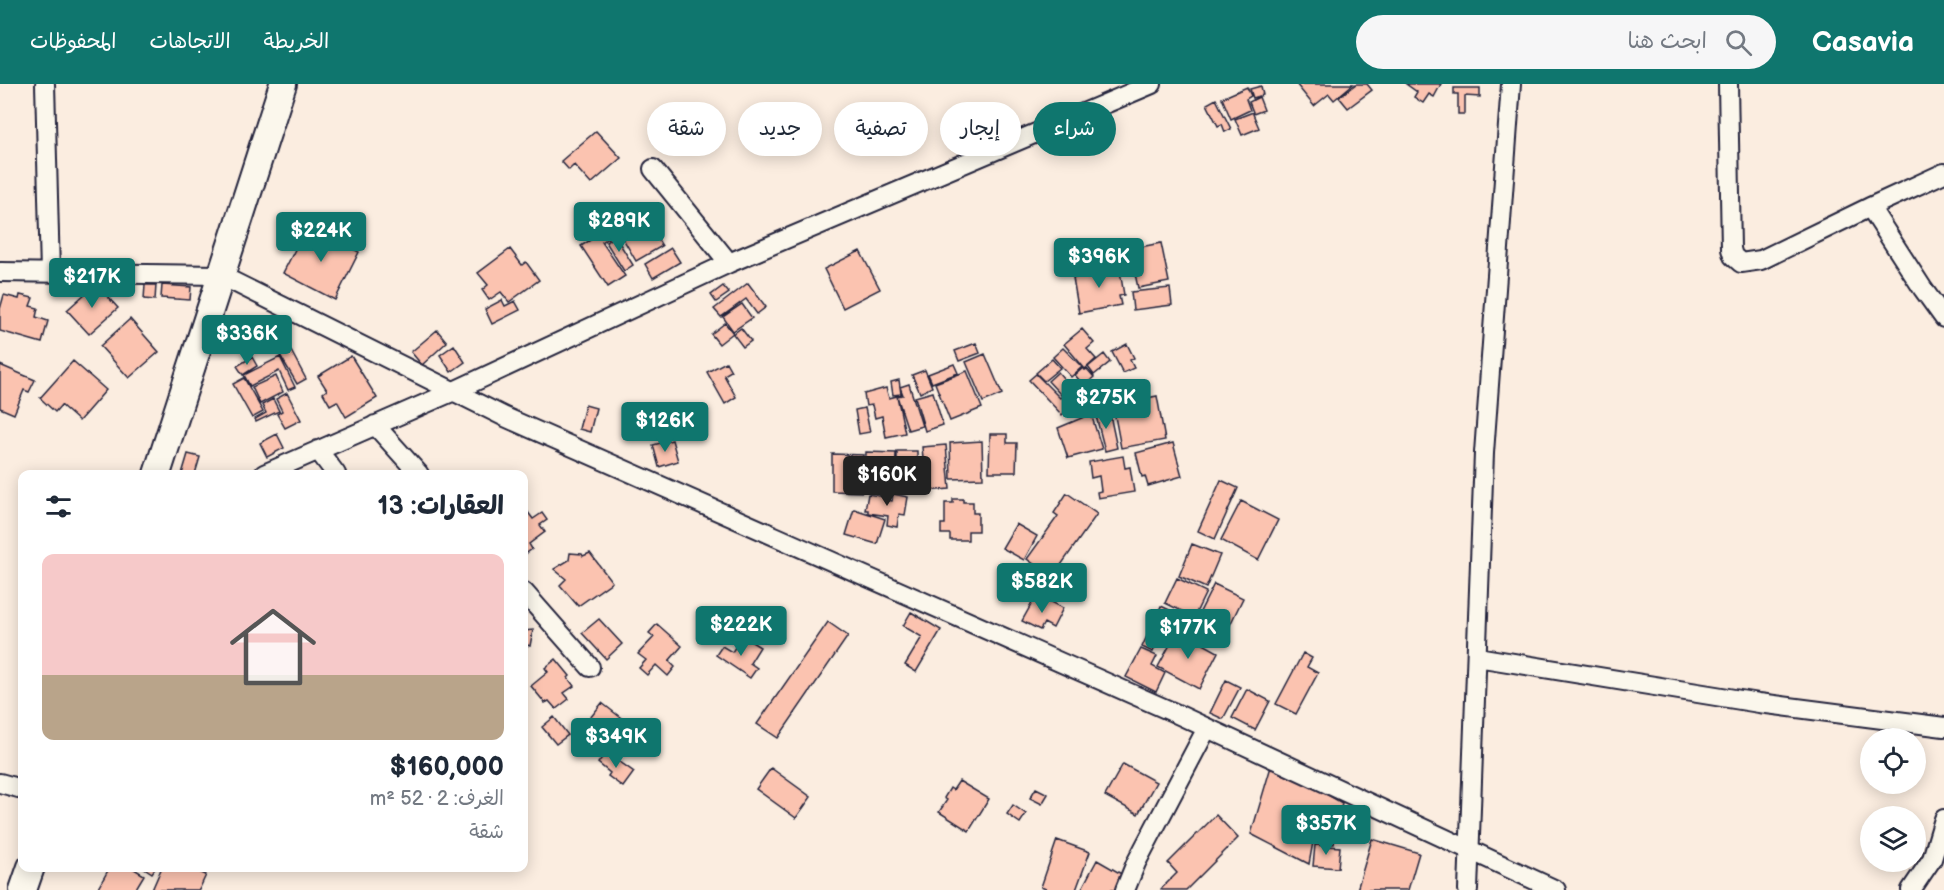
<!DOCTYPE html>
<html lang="ar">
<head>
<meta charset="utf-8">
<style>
  body { margin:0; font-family:"Balsamiq Sans","Playpen Sans Arabic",sans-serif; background:#f6f6f7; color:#1f2937; direction:rtl; height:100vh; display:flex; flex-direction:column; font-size:22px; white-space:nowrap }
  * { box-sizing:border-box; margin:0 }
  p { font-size:20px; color:#747a83 }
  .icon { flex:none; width:33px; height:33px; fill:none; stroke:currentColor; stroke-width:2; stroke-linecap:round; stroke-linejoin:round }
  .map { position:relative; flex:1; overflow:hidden; direction:ltr }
  .details { position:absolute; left:18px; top:386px; width:510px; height:402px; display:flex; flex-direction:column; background:#fff; border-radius:12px; box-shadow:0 3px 15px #0003; direction:rtl }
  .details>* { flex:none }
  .top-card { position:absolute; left:546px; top:18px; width:570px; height:54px; direction:rtl; display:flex; gap:12px }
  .buttons { position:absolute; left:1860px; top:644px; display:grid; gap:12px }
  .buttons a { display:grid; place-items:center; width:66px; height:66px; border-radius:50%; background:#fff; box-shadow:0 3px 15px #0003; font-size:30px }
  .price { position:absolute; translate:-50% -51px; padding:0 14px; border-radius:6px; background:#0f766e; color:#fff; font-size:20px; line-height:39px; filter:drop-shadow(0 2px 3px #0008) }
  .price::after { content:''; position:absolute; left:50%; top:36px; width:18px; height:14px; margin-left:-9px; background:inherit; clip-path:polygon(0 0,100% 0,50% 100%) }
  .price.selected { background:#222; color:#fff }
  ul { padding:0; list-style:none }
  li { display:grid; align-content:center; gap:12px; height:318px; padding:0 24px }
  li+li { border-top:2px solid #e0e1e3 }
  li span { display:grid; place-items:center; height:186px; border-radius:12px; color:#555 }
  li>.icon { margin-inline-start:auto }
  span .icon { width:108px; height:108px; fill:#fffc; stroke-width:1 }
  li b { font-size:26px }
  h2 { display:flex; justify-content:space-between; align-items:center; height:72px; padding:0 24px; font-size:26px }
  .pill { padding:0 21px; border-radius:27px; background:#fff; box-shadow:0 3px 15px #0003; font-size:21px; line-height:54px }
  .pill.selected { background:#0f766e; color:#fff }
  header { display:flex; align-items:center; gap:36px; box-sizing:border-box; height:84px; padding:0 30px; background:#0f766e; color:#fff }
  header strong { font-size:28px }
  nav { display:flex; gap:33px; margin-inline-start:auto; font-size:21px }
  .search { width:420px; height:54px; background:#f6f6f7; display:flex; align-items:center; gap:15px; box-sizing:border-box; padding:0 21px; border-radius:33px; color:#747a83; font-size:22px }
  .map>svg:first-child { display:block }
  .building { fill:#fbc3b0; stroke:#22223b; stroke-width:1.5 }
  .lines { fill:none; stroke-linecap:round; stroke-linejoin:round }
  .street-casing { stroke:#22223b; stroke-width:22 }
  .secondary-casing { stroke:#22223b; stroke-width:30 }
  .street { stroke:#fbf7ec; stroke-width:18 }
  .secondary { stroke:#fbf7ec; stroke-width:26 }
</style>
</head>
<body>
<header>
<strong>Casavia</strong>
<div class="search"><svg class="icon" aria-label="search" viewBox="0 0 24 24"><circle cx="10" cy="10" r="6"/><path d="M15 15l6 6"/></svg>ابحث هنا</div>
<nav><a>الخريطة</a><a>الاتجاهات</a><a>المحفوظات</a></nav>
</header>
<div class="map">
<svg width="1944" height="806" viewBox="0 0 1944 806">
  <rect width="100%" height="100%" fill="#fbede0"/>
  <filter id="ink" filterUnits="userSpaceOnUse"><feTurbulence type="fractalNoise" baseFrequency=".0167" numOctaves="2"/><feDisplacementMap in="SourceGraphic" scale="12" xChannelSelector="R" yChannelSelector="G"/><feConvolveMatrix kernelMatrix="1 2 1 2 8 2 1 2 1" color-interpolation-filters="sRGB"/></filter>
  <g filter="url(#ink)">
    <path class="building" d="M1296,0h57l-19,16 -5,-6 -15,12z
      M1356,0h11l5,6 -24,18 -9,-11z
      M1406,0h35l-7,13 -5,-3 -6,9 -9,-6 3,-5z
      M1261,2l2,9 -10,3 -3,-9z
      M1247,3l4,9 -5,3 4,11 -19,9 -9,-21z
      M1454,4h26v9l-15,-1v18h-7v-20h-4z
      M1259,13l5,13 -11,4 6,14 -17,7 -7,-16 18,-7 -4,-10z
      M1216,15l15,30 -6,3 -3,-8 -4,2 -11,-22z
      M596,47l25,27 -30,26 -17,-19 -5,5 -8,-9z
      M646,136l16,26 -26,15 -15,-26z
      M307,142l52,26 -24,48 -52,-27z
      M610,143l4,7 -12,8 23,34 -17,11 -27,-41z
      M615,152l18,29 -9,6 -18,-29z
      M1161,159l8,39 -31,6 -8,-39z
      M671,164l9,14 -27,16 -8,-14z
      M510,165l12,16 4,-3 13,18 -30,22 -8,-10 -12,8 -7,-10 6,-5 -10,-12z
      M860,167l20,38 -37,19 -19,-39z
      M1119,181l5,30 -5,1 2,9 -42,8 -6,-35 20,-3 -1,-5z
      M748,199l18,24 -9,7 -11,-15 -25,18 -7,-8z
      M96,200l22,24 -29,26 -22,-24z
      M145,201h11l-1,15 -11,-1z
      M162,201l29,2 -1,13 -29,-2z
      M723,202l6,7 -13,9 -5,-7z
      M1170,204l2,17 -39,5 -2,-18z
      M4,211l15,4 1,-4 13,3 -3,8 8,2 -2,9 12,4 -6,22 -42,-12v-22z
      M502,216l3,6 10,-5 5,9 -28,14 -7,-15z
      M742,220l10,14 -19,13 -10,-14z
      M130,235l29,33 -30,26 -29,-32z
      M725,239l8,10 -14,11 -8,-10z
      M741,244l10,13 -8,6 -10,-13z
      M1082,245l12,14 -7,6 9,10 -11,10 -21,-25z
      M437,246l10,12 -25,23 -11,-13z
      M976,259l4,10 -21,8 -4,-10z
      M1127,260l7,14 -4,2 4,8 -11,5 -11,-21z
      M454,261l11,17 -14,10 -11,-17z
      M1063,264l19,19 -11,10 -18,-20z
      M290,265l16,30 -9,5 -17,-29z
      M985,270l17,40 -19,8 -17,-40z
      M1104,270l6,8 -16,13 -6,-8z
      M351,272l26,42 -31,19 -9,-16 -7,4 -7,-12 4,-3 -9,-14z
      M252,273l5,9 -14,9 -6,-9z
      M280,273l15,30 -7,3 -9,-19 -29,15 -6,-11z
      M1052,275l8,9 -16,13 -8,-8z
      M73,277l33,29 -27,31 -18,-16 -6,7 -15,-14z
      M726,278l5,9 -7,4 12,22 -11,7 -18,-32z
      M954,280l4,9 -26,10 -4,-9z
      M0,281l35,15 -6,12 -5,-2 -10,24 -14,-6z
      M1083,284l2,2 2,-1 7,8 -10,9 -9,-11z
      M925,286l7,17 -12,6 -8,-18z
      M967,287l15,37 -32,13 -15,-38z
      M1058,288l12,14 -9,9 -13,-14z
      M1036,290l24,24 17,-15 8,9 -23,23 -33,-35z
      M276,292l7,16 -23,12 -8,-17z
      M244,294l19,34 -11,6 -19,-34z
      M899,296l2,14 -8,1 -2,-13z
      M909,300l13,42 -14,4 -11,-34 6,-1 -3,-8z
      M886,304l3,10 8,-2 8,37 -19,4 -4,-21 -7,2 -3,-13 -6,1 -2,-12z
      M933,308l10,33 -18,6 -10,-34z
      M1139,308l1,6 -15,2 -1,-5z
      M287,309l14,27 -16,8 -8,-14 5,-3 -6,-12z
      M1157,312l8,44 -44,8 -7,-37 16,-2 -2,-7z
      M273,315l6,12 -23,11 -1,-3 11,-6 -4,-8z
      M585,321l11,3 -6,24 -11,-3z
      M865,324l5,24 -11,2 -4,-24z
      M1109,326l8,38 -12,3 -10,-39z
      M1091,330l11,35 -34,9 -10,-30z
      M277,350l7,14 -17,9 -7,-14z
      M990,350h17v9h10l-1,29h-27z
      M672,356l6,21 -19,6 -6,-22z
      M982,357l1,37 -32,1 -1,-36z
      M1173,359l9,33 -34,10 -3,-10 -3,1 -6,-24z
      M946,361l4,44 -24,2 -4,-44z
      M897,367h20v41h-20z
      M866,368l30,1 -1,38h-30z
      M188,370l12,3 -5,17h-13z
      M832,370l31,1 -1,37 -30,-1z
      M1123,372l2,12 5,-1 4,25 -36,6 -1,-6 4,-1 -2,-15 -8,2 -2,-16z
      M1221,396l17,8 -23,51 -17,-8z
      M1067,409l30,21 -36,51 7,5 -9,12 -32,-23 31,-43 -4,-3z
      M868,410l18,3 -1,3 7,1 1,-7 15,3 -3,18 -6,-1 -2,13 -10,-2 1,-9 -20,-3v-3h-3z
      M953,415h10v3h10v11h5v18h-10v9h-18v-6h-9v-10h4v-21h8z
      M1241,417l37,19 -20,40 -37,-20z
      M854,425l31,10 -8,25 -31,-9z
      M527,427l6,8 9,-6 5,7 -7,5 5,7 -16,12 3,5 -8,6v-41z
      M1016,440l21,12 -13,24 -22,-12z
      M1192,460l28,11 -14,33 -27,-12z
      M570,469l12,1 1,2 7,-3 22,29 -34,24 -18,-21 6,-6 -12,-10 15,-9z
      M1177,494l29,14 -12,25 -29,-14z
      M1214,500l29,14 -15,31 -29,-15z
      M1036,512l9,5 1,-2 17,9 -10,20 -9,-5 -4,7 -18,-9z
      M1161,522l32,15 -5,12 -22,-10 -13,29 -11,-5z
      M911,528l30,18 -25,42 -11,-7 17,-28 -19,-11z
      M599,535l23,25 -16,15 -24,-26z
      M828,538l20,14 -70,102 -21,-14z
      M657,540l25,22 -13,15 6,6 -7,9 -12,-11 -9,10 -8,-7 7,-8 -8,-6 16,-17 -5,-4z
      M533,546l-3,16 -6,-2v-13z
      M1178,546l40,22 -19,37 -41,-22z
      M747,555l13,8 -10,16 7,5 -7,10 -34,-23 6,-9 10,6 7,-11 4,3z
      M1141,565l16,7 -5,10 13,7 -9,19 -30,-15z
      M1303,569l9,5 -5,9 11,6 -22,41 -20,-10z
      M556,575l14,17 -2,2 6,8 -10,7 5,6 -13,10 -7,-8 -4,2 -14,-17 17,-14 -3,-4z
      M1226,596l14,7 -17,32 -13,-6z
      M1247,605l23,12 -15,29 -23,-12z
      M602,619l36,28 -21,26 -11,-8 -6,8 -25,-20z
      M554,633l14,18 -12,9 -14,-17z
      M606,668l28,20 -11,15 -15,-11 2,-3 -12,-10z
      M1272,679l70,40 -8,41 -21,-2 -4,22 -58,-30z
      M1123,680l33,18 -18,32 -33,-18z
      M771,684l40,29 -15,21 -40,-29z
      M959,697l30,18 -20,32 -30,-19 8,-12 -3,-2 6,-10 3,2z
      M1036,704l12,6 -6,10 -12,-6z
      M1013,721l13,9 -6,9 -13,-9z
      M1216,731l22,23 -52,52h-24l-1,-1 16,-16 -9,-10z
      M1372,755l47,14 -11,37h-51z
      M1057,756l33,12 -14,38h-28l-7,-3z
      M1315,761l25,2 -2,21 -25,-2z
      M1097,776l28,16 -8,14h-36z
      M110,783h21l13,8 -9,15h-38z
      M143,783h13l-4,6z
      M162,783h26l18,8 -7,15h-47z"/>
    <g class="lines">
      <g class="street-casing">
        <path id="street" d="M45,0l5,188
          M1728,0l3,165 2,7 8,7 20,-3 109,-53 74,-34
          M653,85l76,94
          M1870,123l53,82 21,29
          M0,188l220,3 285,142 670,296 381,177
          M375,341l44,49
          M318,366l18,24
          M264,390l188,-82 277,-129 423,-179
          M524,508l66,75
          M1477,573l282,46 185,24
          M0,699l22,6
          M1125,806l11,-27 71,-135
          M1468,806l16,-437 27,-369
          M1911,806l21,-31 12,-40"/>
      </g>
      <g class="secondary-casing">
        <path id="secondary" d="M157,390l126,-390
          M23,806l8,-23"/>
      </g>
      <use href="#street" class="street"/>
      <use href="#secondary" class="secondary"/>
    </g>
  </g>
</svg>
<div class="buttons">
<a><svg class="icon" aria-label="locate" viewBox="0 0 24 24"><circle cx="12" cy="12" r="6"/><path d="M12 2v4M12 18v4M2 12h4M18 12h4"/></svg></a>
<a><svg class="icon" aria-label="layers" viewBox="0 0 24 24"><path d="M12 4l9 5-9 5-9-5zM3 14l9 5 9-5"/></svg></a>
</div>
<b class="price" style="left:619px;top:169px">$289K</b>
<b class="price" style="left:321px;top:179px">$224K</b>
<b class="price" style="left:1099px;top:205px">$396K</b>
<b class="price" style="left:92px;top:225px">$217K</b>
<b class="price" style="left:247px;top:282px">$336K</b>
<b class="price" style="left:1106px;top:346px">$275K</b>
<b class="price" style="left:665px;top:369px">$126K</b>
<b class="price selected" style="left:887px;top:423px">$160K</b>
<b class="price" style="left:1042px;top:530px">$582K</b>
<b class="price" style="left:741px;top:573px">$222K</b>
<b class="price" style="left:1188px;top:576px">$177K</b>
<b class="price" style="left:616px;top:685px">$349K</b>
<b class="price" style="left:1326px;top:772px">$357K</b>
<div class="top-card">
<a class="pill selected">شراء</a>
<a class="pill">إيجار</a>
<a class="pill">تصفية</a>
<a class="pill">جديد</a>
<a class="pill">شقة</a>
</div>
<section class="details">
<h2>العقارات: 13<svg class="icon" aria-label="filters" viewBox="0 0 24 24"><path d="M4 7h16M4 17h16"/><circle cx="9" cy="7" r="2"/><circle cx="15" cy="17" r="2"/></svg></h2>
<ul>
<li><span style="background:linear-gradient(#f6c9c9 65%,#b9a48a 0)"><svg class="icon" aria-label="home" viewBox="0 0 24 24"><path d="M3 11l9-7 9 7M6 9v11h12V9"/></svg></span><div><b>$160,000</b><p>الغرف: 2 · 52 m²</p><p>شقة</p></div></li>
</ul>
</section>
</div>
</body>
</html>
